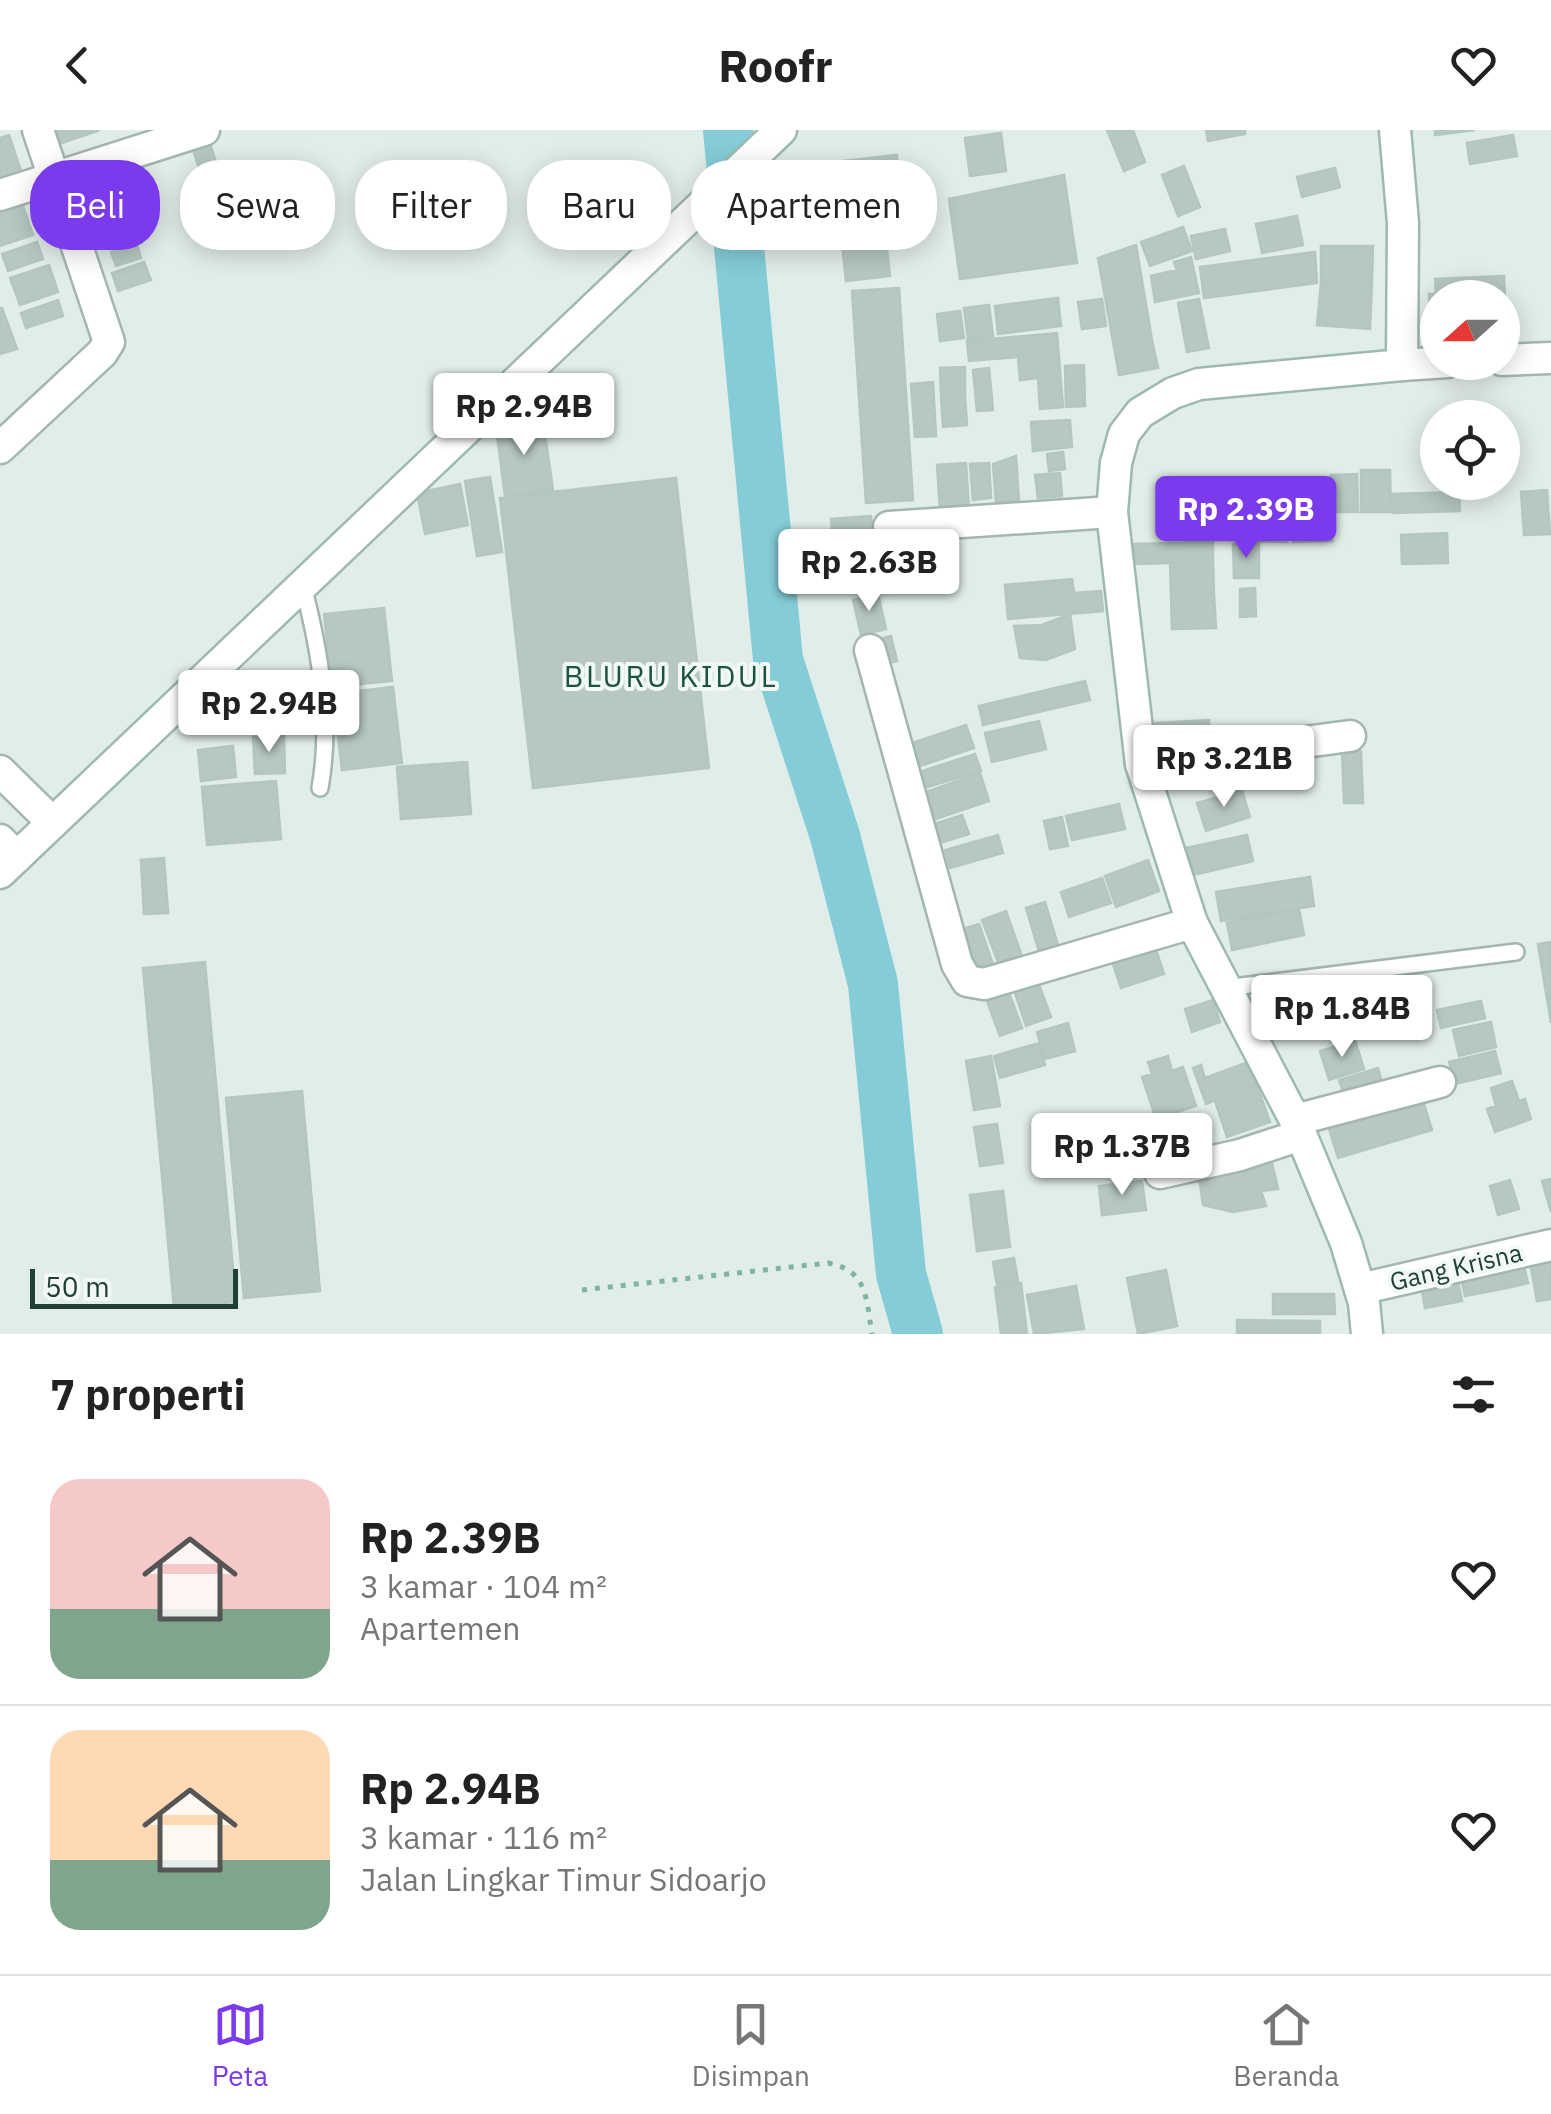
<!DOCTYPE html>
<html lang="id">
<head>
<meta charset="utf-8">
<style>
  body { margin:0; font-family:"IBM Plex Sans",sans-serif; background:#f2f2f2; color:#222; height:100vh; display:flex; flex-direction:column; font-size:38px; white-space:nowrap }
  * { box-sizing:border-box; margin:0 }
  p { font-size:32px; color:#767676 }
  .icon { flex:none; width:55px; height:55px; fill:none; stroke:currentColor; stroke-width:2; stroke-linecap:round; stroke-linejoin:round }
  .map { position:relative; height:1204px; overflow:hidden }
  .panel { display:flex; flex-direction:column; background:#fff; flex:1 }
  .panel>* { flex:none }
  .hud { position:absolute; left:30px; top:30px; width:1000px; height:90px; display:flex; gap:20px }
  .needle { width:65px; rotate:249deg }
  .controls { position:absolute; left:1420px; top:150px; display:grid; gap:20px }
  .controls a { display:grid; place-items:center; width:100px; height:100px; border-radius:50%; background:#fff; box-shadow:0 5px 25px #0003; font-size:50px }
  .scale { position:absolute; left:30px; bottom:25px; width:208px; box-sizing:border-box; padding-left:10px; border:5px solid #204036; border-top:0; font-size:28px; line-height:35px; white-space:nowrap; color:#204036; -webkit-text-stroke:8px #f2f9f5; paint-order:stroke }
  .price { position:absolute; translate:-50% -85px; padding:0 22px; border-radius:10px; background:#fff; color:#222; font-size:32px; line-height:65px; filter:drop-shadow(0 2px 5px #0008) }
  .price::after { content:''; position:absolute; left:50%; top:60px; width:30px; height:22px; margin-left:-15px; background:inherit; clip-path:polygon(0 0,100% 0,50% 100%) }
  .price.selected { background:#7c3aed; color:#fff }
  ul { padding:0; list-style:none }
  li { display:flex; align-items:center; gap:30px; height:250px; padding:0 50px }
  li+li { border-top:2px solid #e0e0e0 }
  li span { display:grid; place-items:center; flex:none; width:280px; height:200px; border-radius:30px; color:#555 }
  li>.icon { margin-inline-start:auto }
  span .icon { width:120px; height:120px; fill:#fffc; stroke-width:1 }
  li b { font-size:42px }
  h2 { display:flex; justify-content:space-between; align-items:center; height:120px; padding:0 50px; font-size:42px }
  .chip { padding:0 35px; border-radius:40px; background:#fff; box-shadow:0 5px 25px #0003; font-size:35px; line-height:90px }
  .chip.selected { background:#7c3aed; color:#fff }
  header { display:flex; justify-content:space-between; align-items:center; height:130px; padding:0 50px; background:#fff; font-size:45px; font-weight:800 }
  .tab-bar { display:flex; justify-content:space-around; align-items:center; height:140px; border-top:2px solid #e0e0e0; background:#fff; font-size:28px; color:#767676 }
  .tab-bar a { display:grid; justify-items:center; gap:5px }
  .tab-bar .selected { color:#7c3aed }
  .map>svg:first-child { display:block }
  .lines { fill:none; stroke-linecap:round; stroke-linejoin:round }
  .river { stroke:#84ccd7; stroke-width:50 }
  .building { fill:#b6c8c0; stroke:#b3c7bf; stroke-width:2.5 }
  .lane-casing { stroke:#a3b6af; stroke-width:20 }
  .street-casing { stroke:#a3b6af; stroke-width:35 }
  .secondary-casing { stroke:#9ebab0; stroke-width:35 }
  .path { stroke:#7eb4a2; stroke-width:5; stroke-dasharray:5 8; stroke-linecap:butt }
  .lane { stroke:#fff; stroke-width:15 }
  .street { stroke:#fff; stroke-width:30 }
  .secondary { stroke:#fff; stroke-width:30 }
  .labels { text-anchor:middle; stroke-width:8; stroke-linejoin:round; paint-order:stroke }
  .street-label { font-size:25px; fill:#204036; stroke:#f2f9f5 }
  .quarter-label { font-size:30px; letter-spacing:2.5px; fill:#1a5445; stroke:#f2f9f5 }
</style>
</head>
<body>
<header><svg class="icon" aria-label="back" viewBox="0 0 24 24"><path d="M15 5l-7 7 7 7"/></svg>Roofr<svg class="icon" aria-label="heart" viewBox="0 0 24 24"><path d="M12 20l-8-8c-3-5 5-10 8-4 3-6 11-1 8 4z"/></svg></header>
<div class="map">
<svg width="1551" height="1204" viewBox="0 0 1551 1204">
  <rect width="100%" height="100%" fill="#e1ede8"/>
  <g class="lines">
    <path class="river" d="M728,0l50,530 57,176 38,148 28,290 17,60"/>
  </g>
  <path class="building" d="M54,0h46l-41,14z
    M1107,0h26l12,32 -21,9z
    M1206,0h39v4l-37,7z
    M1435,0h40l-40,5z
    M1001,3l5,38 -36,5 -5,-38z
    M9,5l12,36 -21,7v-40z
    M1513,5l4,21 -47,8 -3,-21z
    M210,14l7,21 -17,6 -7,-21z
    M897,25l6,56 -20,2 7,63 -44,5 -13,-119z
    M1184,36l16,41 -22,9 -16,-41z
    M1335,38l5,19 -38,10 -5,-20z
    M132,40l10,30 -49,17 -10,-30z
    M1064,45l13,88 -117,16 -11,-80z
    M21,70l12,35 -33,11v-39z
    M142,77l8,22 -46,16 -8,-22z
    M1297,86l6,29 -41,8 -6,-29z
    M1183,97l9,24 -42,15 -9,-24z
    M1225,99l5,22 -34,8 -5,-23z
    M37,112l6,17 -35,12 -6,-17z
    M137,114l4,14 -25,8 -5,-14z
    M1136,115l16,95 -38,7 -16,-89z
    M1321,116h52l-1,37h-51z
    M1315,122l2,31 -113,15 -4,-31z
    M1191,127l8,36 -44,9 -4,-26 26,-6 -3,-8z
    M144,132l7,18 -33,11 -6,-18z
    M49,135l9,27 -38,13 -10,-27z
    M1504,146l3,61h-5v-39h-64v20l-8,1 -1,-25h7l-1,-15z
    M1321,153h51l-2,46 -53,-4z
    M899,158l14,212 -47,3 -14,-212z
    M1058,168l3,28 -63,8 -3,-28z
    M1102,169l4,27 -24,3 -4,-27z
    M1199,169l10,49 -22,4 -9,-49z
    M58,170l5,16 -37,12 -5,-15z
    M989,175l4,31 -25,3 -4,-31z
    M2,178l15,41 -17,5v-45z
    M960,181l4,27 -24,3 -3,-27z
    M1057,203l6,74 -23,2 -2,-31 -18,2 -2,-23 -49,4 -2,-20z
    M1152,210l6,28 -39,7 -5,-28z
    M1084,235l1,41 -19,1 -1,-41z
    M965,237v29h-24l-1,-28z
    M989,238l4,42 -16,1 -4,-41z
    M933,252l3,54 -21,1 -4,-53z
    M941,266h24l2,29 -24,2z
    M543,290l10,70 -48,6 -9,-69z
    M1070,290l2,27 -39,4 -2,-29z
    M1063,322l2,17 -16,2 -2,-17z
    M1016,326l3,45 -23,2 -3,-39z
    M966,333l3,46 -29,1 -3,-45z
    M989,333l2,35 -18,2 -3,-36z
    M1361,340h29l1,42h-30z
    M1060,343l2,23 -24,2 -3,-23z
    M1357,344l1,38h-26l-1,-37z
    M490,347l12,75 -25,4 -12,-75z
    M676,348l33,290 -176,20 -33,-290z
    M460,354l8,41 -43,9 -8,-41z
    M1547,360l3,44 -26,1 -3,-43z
    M1459,362l1,19 -67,2 -1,-19z
    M871,386l3,32 -40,4 -3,-33z
    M1244,387h42l1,25 -43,-1z
    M1331,387l1,24 -39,1v-24z
    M1166,389l68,1v20h-67z
    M1447,403l1,30 -46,1 -1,-29z
    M1213,412v20l-80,2v-20z
    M1233,414h26v34h-25z
    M873,420l8,37 -24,5 -7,-37z
    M1213,432l1,32 -43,1 -1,-32z
    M1072,449l2,14 27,-2 2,20 -95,8 -3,-34z
    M1255,458l1,28 -16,1v-28z
    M878,464l8,35 -25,6 -8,-35z
    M1214,464l2,34 -44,1 -1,-34z
    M384,478l8,73 -60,6 -8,-73z
    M1070,484l5,35 -29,11 -26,-2 -6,-32 28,-1z
    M891,506l6,25 -22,5 -6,-24z
    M1085,551l5,19 -107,25 -4,-19z
    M393,557l9,76 -60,7 -9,-76z
    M1209,590l1,27 -54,2 -1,-26z
    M1039,591l7,28 -54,13 -7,-29z
    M966,595l8,23 -60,20 -8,-23z
    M284,605l1,38 -30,1 -2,-37z
    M233,616l3,31 -35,4 -3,-31z
    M1361,621l2,52h-19l-2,-51z
    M975,624l6,17 -60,18 -5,-16z
    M467,632l4,52 -70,5 -4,-52z
    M980,643l9,28 -56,19 -10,-27z
    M276,651l5,58 -74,6 -5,-58z
    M1242,660l8,27 -44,14 -9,-28z
    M1119,674l6,25 -53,11 -6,-24z
    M962,685l7,19 -29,9 -6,-19z
    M1062,687l6,29 -18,3 -6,-28z
    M998,705l5,18 -53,15 -5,-18z
    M1247,705l6,26 -60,14 -7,-27z
    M164,728l4,55 -24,1 -3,-54z
    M1148,730l11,31 -43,16 -11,-31z
    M1310,747l4,29 -93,15 -5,-29z
    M1102,748l9,25 -42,14 -8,-25z
    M1045,772l15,50 -19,6 -15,-50z
    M1299,779l5,26 -72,15 -5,-27z
    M1006,781l18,51 -23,8 -19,-50z
    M979,794l16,46 -20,7 -16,-47z
    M1551,812v81l-13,-79z
    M1155,817l9,27 -43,14 -9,-27z
    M205,832l31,340 -62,6 -31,-340z
    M1004,849l18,49 -22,8 -18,-48z
    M1037,849l14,38 -25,9 -13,-39z
    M1213,870l7,22 -28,10 -7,-23z
    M1481,871l4,17 -44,10 -4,-18z
    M1491,892l5,25 -37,9 -6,-26z
    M1068,893l7,28 -30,8 -8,-27z
    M1355,910l9,29 -35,11 -9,-29z
    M1039,913l6,22 -45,13 -6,-22z
    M1495,921l6,22 -46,11 -6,-22z
    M991,926l9,50 -26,4 -8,-49z
    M1168,926l4,15 11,-4 13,39 -40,13 -14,-42 10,-3 -4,-12z
    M1248,932l9,23 -51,19 -13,-36 8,-3 4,13z
    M1378,938l4,14 -38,12 -5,-14z
    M1512,951l7,20 6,-2 6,20 -36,13 -8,-23 9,-3 -5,-18z
    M1257,955l13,37 -43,15 -12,-36z
    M302,961l18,200 -76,7 -18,-200z
    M1421,964l11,36 -94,28 -11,-36z
    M997,994l6,39 -23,3 -6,-39z
    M1271,1029l7,30 -17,2 5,15 -33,6 -30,-7 -5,-35z
    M1551,1049v33l-9,-31z
    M1510,1050l9,29 -21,6 -8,-29z
    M1142,1051l4,29 -44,5 -3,-29z
    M1003,1061l7,56 -33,4 -7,-56z
    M1551,1123v46l-14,2 -8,-44z
    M1521,1124l7,29 -21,5 -6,-30z
    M1014,1128l4,23 -21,4 -4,-23z
    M1501,1128l6,30 -42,8 -6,-28z
    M1166,1140l11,56 -39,8 -11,-56z
    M1457,1147l5,24 -37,7 -4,-24z
    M1021,1153l6,51h-26l-6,-47z
    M1076,1156l8,43 -50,5 -7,-39z
    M1273,1164h61l1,20h-62z
    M1237,1190l83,1v13h-83z"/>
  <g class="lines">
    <g class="lane-casing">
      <path id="lane" d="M303,456c17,65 29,135 17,202
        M1225,858l291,-36"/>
    </g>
    <g class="street-casing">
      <path id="street" d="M0,65l204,-65
        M1502,230l49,-2
        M1402,235l46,-3
        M0,318l102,-95 7,-11 -71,-212
        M889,397l223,-15
        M870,520l87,314 10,17 17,3 208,-61
        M1141,634l209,-28
        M0,641l52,51
        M0,710l17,17
        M1295,990l145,-38
        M1160,1043l80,-18 61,-20
        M1360,1159l191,-44"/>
    </g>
    <g class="secondary-casing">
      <path id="secondary" d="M0,743l781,-743
        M1367,1204l-3,-31 -18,-60 -51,-123 -103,-197 -51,-159 -29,-252 4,-49 8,-29 16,-21 33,-20 26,-9 203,-19 1,-142 -8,-93"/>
    </g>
    <path class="path" d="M582,1160l246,-27c40,7 38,36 44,71"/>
    <use href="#lane" class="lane"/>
    <use href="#street" class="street"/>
    <use href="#secondary" class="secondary"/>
  </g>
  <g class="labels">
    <g class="street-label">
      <text transform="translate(1456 1137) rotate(-13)" y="9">Gang Krisna</text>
    </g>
    <g class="quarter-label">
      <text x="671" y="557">BLURU KIDUL</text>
    </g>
  </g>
</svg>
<div class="controls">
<a><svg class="needle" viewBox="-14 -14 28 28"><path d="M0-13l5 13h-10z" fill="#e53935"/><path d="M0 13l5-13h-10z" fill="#767676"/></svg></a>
<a><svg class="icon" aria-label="locate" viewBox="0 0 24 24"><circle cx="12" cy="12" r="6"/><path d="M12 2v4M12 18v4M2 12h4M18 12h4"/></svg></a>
</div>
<div class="scale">50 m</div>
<b class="price" style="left:524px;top:328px">Rp 2.94B</b>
<b class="price selected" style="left:1246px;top:431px">Rp 2.39B</b>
<b class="price" style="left:869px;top:484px">Rp 2.63B</b>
<b class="price" style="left:269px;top:625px">Rp 2.94B</b>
<b class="price" style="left:1224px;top:680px">Rp 3.21B</b>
<b class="price" style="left:1342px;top:930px">Rp 1.84B</b>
<b class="price" style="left:1122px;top:1068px">Rp 1.37B</b>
<div class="hud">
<a class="chip selected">Beli</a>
<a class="chip">Sewa</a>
<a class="chip">Filter</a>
<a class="chip">Baru</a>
<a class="chip">Apartemen</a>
</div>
</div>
<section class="panel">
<h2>7 properti<svg class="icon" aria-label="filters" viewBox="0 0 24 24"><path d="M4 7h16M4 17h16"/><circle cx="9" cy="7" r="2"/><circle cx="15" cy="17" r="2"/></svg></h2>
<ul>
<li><span style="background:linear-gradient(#f6c9c9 65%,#7fa58c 0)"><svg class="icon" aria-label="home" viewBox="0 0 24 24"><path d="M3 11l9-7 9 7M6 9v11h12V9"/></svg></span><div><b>Rp 2.39B</b><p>3 kamar · 104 m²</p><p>Apartemen</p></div><svg class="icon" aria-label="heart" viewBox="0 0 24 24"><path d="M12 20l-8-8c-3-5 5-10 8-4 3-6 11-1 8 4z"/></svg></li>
<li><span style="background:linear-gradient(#ffd9b3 65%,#7fa58c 0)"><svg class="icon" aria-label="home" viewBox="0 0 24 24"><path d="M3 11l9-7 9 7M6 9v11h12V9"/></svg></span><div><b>Rp 2.94B</b><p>3 kamar · 116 m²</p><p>Jalan Lingkar Timur Sidoarjo</p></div><svg class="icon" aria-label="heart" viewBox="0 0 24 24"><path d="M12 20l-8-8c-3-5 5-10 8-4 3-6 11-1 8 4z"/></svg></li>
</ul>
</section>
<nav class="tab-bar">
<a class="selected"><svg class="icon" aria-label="map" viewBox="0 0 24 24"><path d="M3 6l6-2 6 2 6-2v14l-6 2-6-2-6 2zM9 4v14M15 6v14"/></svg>Peta</a>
<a><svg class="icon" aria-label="saved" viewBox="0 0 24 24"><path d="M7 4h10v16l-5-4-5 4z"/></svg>Disimpan</a>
<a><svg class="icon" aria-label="home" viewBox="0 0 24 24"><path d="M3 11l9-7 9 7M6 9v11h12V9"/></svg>Beranda</a>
</nav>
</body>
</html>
